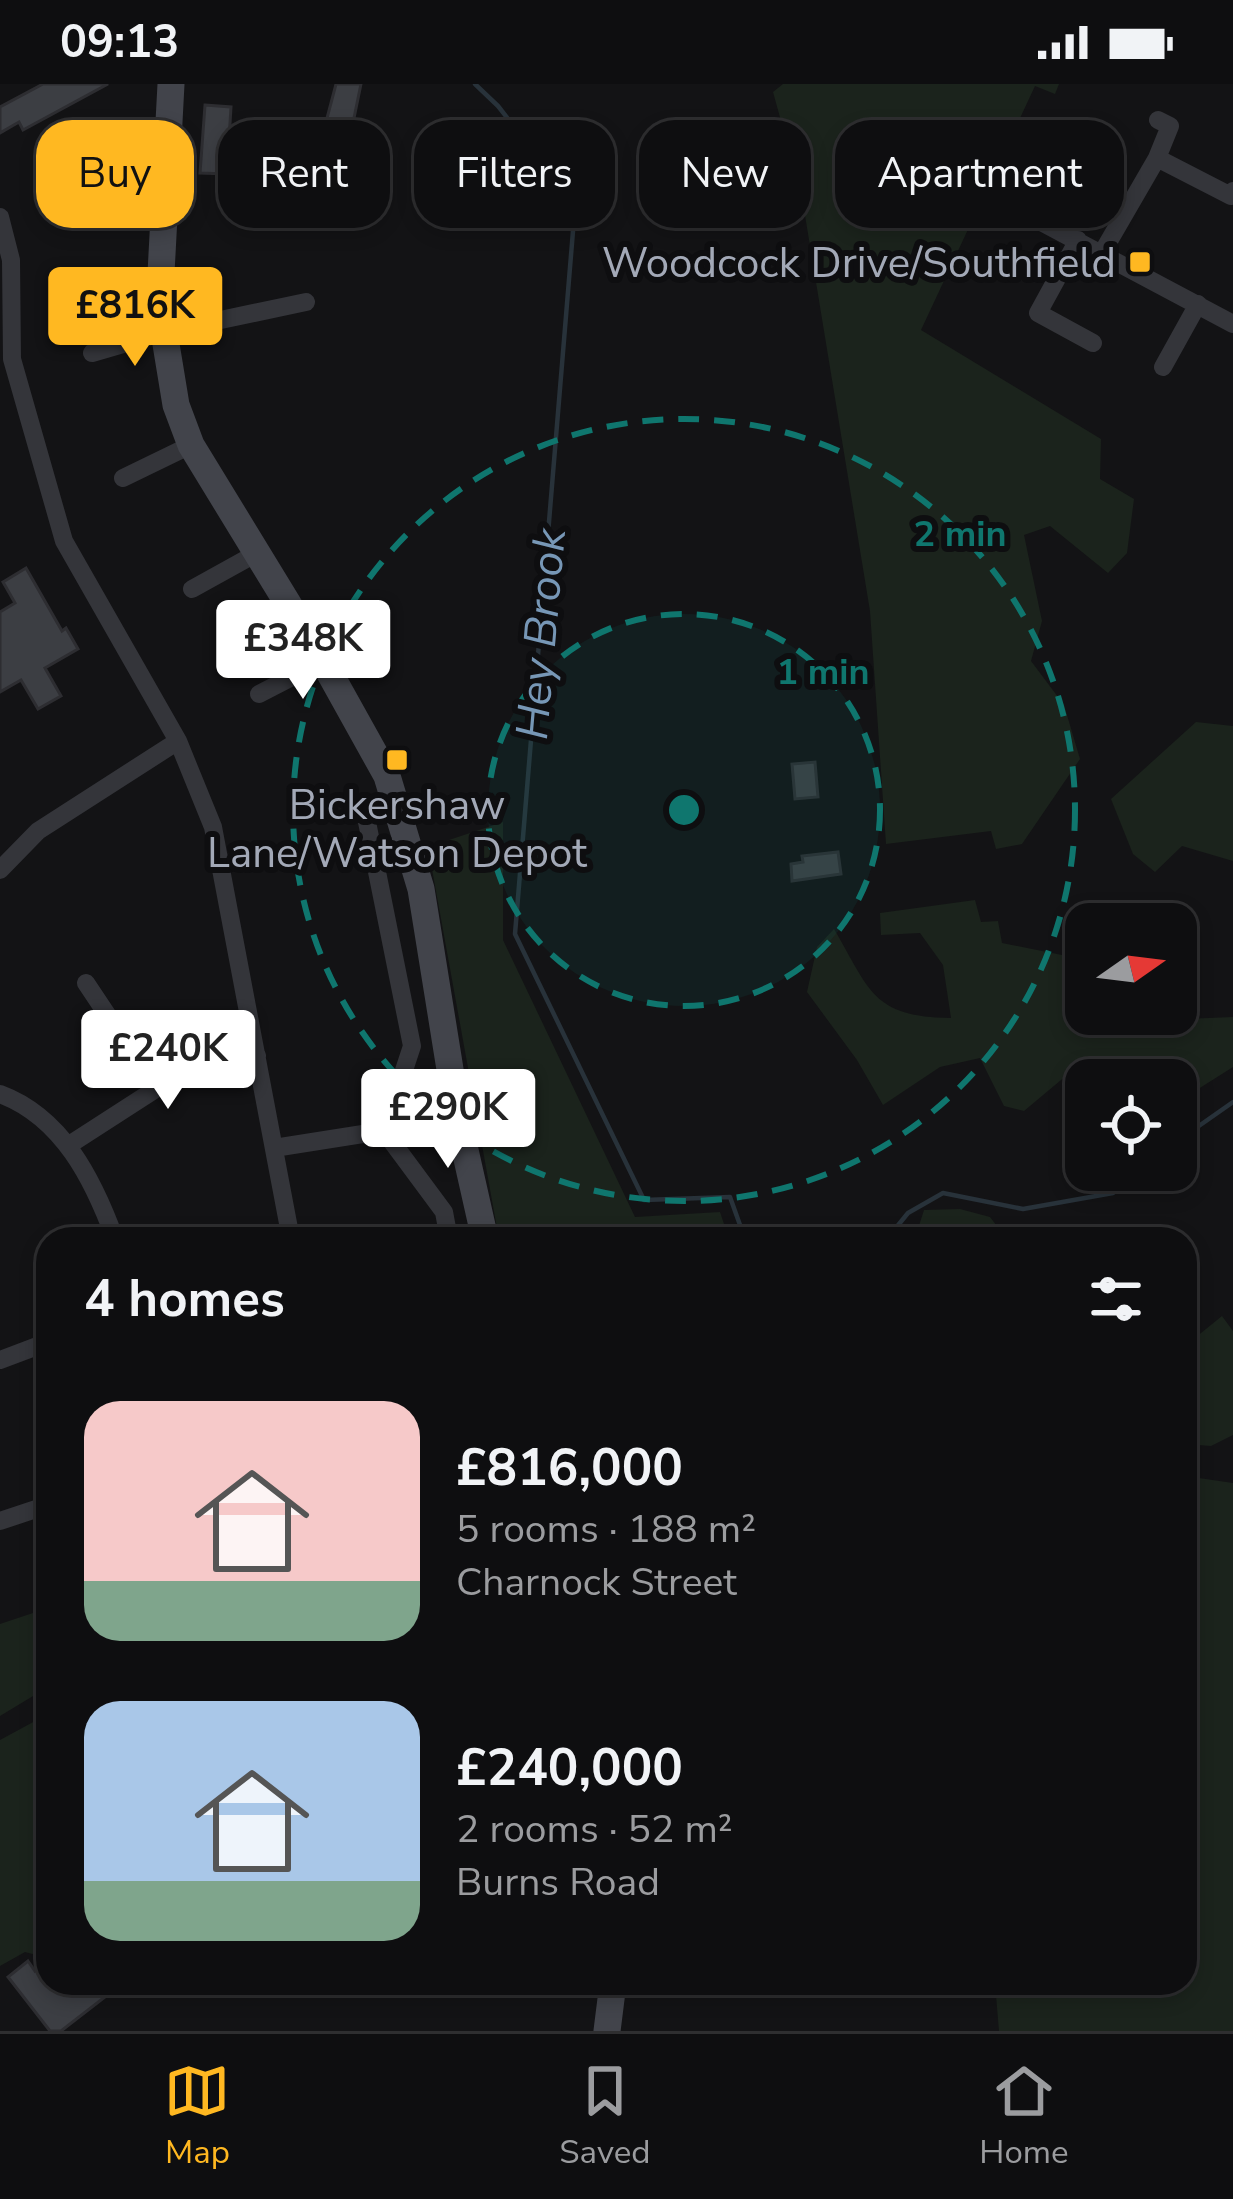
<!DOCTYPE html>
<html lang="en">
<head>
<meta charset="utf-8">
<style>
  body { margin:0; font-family:"Nunito Sans",sans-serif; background:#1c1c1e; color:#f1f3f6; height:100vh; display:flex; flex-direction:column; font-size:45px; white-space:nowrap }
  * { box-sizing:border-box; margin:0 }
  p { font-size:39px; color:#9b9c9f }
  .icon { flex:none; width:66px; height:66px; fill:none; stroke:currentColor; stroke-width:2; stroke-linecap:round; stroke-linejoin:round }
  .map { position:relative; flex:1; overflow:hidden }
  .drawer { position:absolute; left:36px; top:1143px; width:1161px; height:768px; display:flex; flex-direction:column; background:#0e0e10; border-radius:36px; box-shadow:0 6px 18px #0003,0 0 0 3px #2e2e30 }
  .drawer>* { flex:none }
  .banner { position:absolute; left:36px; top:36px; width:1161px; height:108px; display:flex; gap:24px }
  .needle { width:78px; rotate:76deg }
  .buttons { position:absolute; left:1065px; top:819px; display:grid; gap:24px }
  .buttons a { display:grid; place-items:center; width:132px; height:132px; border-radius:24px; background:#0e0e10; box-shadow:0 6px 18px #0003,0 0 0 3px #2e2e30; font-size:60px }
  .price { position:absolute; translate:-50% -102px; padding:0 27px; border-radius:12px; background:#fff; color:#222; font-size:39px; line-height:78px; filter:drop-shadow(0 3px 6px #0008) }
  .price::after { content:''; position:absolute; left:50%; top:72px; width:36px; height:27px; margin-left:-18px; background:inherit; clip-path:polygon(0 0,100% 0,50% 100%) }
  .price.current { background:#ffb821; color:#111 }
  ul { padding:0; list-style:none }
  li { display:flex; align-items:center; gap:36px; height:300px; padding:0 48px }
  li span { display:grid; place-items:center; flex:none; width:336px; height:240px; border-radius:36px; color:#555 }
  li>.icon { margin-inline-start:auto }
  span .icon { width:144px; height:144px; fill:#fffc; stroke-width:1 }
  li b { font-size:51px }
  h2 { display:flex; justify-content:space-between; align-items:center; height:144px; padding:0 48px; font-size:51px }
  .chip { padding:0 42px; border-radius:36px; background:#0e0e10; box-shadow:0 6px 18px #0003,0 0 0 3px #2e2e30; font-size:42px; line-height:108px }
  .chip.current { background:#ffb821; color:#111 }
  .status { display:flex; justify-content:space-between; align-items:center; height:84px; padding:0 60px; background:#0e0e10; direction:ltr }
  .status svg { height:33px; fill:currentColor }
  .tabs { display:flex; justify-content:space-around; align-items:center; height:168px; border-top:3px solid #2e2e30; background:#0e0e10; font-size:33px; color:#9b9c9f }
  .tabs a { display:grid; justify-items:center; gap:6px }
  .tabs .current { color:#ffb821 }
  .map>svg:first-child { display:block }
  .green { fill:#1b231c }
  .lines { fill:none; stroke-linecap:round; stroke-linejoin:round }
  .stream { stroke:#28323a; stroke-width:4.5 }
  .building { fill:#3c3e43; stroke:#2d2d31; stroke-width:3 }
  .street { stroke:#34353a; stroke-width:18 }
  .secondary { stroke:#42444b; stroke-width:27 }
  .ring { fill:none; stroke:#0f766e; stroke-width:6; stroke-dasharray:21 15 }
  .poi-dot { fill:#ffb821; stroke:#0e0e10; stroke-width:4.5 }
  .labels { text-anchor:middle; stroke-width:12; stroke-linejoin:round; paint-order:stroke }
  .poi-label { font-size:42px; fill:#a3a9b7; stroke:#0e0e10; text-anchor:end }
  .water-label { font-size:45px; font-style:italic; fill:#7797b6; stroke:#0e0e10 }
  .centre { fill:#0f766e; stroke:#0e0e10; stroke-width:6 }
  .ring-label { font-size:36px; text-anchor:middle; font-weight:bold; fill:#0f766e; stroke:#0e0e10; stroke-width:12; stroke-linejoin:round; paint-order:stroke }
</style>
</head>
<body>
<div class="status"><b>09:13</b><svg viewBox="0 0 49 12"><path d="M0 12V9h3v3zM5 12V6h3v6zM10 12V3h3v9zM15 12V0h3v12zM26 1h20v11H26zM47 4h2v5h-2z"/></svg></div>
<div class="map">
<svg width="1233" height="1947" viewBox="0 0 1233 1947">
  <rect width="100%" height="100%" fill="#131315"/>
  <path class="green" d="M783,0h276l-4,10 -20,-8 -114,244 180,109 -1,40 34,20 -7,54 -19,20 -58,-47 -26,9 18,86 -11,40 33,44 16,54 -58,85 -26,5 -5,-18 -105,13 -16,-233 -68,-414 -29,-105z
    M1196,638l37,4v135l-51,-15 -27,26 -22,-18 -22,-55z
    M503,738v118l132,277 85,-5 9,27h-230l-71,-392z
    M975,816l6,22 17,-1 4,22 70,14 14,14v43h42l7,7 98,-4v50l-57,36v-23h-90v30l-5,-2 -14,-33 -43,36 -20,-5 -24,-48 -40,9 -57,38 -26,-45 -50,-68 10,-45 17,-18c36,61 38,88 117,89l-8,-53 -23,-32 -39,2 -1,-22z
    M960,1125l30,8 17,22h-103l12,-4 8,-25z
    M1222,1232l11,15v104l-22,11 -26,-2v-98z
    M1185,1392l48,7v548h-234l-4,-48h190z
    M48,1524v79l-48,29v-92z
    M48,1630v236l-8,6 -15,-4 -25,14v-226z"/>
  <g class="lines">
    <path class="stream" d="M475,0l23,22 67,86 8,39 -58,703 129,266 86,-3 15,42
      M1176,1058l57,-40
      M845,1155l50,-10 13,-16 35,-20 80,16 90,-16 29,-23"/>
  </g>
  <path class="building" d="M43,0h65l-85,46 -4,-8 -19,11v-26z
    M336,0h25l-8,39 -26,-5z
    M205,21l26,2 -4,67 -27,-1z
    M26,484l36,63 4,-3 12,21 -33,19 16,28 -23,13 -17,-29 -21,12v-80l15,-9 -12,-21z
    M815,678l3,35 -23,2 -3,-35z
    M838,768l3,22 -49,7 -1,-17 12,-2 -1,-6z
    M28,1877l7,10 13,-10v22h75l-62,48h-11l-42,-54z"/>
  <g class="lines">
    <path class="street" d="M1157,74l74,38 2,-5
      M998,115l235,125
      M0,133l11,43 1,99 52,182 114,200 35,86 78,412
      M1078,156l-40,73 55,30
      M1102,169l55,-95 13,-32 -12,-6
      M92,269l72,-21 142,-30
      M1163,283l35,-63
      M123,394l68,-33
      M192,505l65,-36
      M259,610l64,-33
      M364,723l48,239 -28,85 60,81 5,27
      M0,786l38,-39 140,-90
      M86,899l70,105
      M0,1010c62,23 93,85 115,145
      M69,1061l110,-71 78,-18
      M274,1064l184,-29
      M0,1276l48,-18
      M0,1437l48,-16"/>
    <path class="secondary" d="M171,0l-10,189 3,59 12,73 15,40 132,216 64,115 34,113 37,230 27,120
      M607,1947l6,-48"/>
  </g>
  <circle cx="684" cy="726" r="196" fill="#0f766e" fill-opacity=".12"/>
  <g class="ring">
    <circle cx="684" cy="726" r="196"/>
    <circle cx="684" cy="726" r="391"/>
  </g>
  <g class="poi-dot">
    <rect x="1128" y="166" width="24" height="24" rx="6"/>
    <rect x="385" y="664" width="24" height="24" rx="6"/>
  </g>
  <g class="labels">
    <g class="poi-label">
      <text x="1116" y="193">Woodcock Drive/Southfield</text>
      <text x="397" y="735" text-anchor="middle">Bickershaw<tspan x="397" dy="48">Lane/Watson Depot</tspan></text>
    </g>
    <g class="water-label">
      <text transform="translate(540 550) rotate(-85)" y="16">Hey Brook</text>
    </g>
  </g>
  <circle cx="684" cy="726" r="18" class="centre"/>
  <g class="ring-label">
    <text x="960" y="462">2 min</text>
    <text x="823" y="600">1 min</text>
  </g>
</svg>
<div class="buttons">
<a><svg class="needle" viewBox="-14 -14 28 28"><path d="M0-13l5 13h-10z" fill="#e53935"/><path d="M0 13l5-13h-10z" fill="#9b9c9f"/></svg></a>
<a><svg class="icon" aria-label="locate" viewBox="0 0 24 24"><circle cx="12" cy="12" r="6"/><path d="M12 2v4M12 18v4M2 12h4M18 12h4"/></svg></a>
</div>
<b class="price current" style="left:135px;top:285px">£816K</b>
<b class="price" style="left:303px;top:618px">£348K</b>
<b class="price" style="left:168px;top:1028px">£240K</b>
<b class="price" style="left:448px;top:1087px">£290K</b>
<div class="banner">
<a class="chip current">Buy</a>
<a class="chip">Rent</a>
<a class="chip">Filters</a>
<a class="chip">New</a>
<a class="chip">Apartment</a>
</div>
<section class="drawer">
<h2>4 homes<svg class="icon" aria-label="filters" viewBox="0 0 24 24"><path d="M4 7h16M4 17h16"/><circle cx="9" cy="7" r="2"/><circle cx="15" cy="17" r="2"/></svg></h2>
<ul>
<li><span style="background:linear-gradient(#f6c9c9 75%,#7fa58c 0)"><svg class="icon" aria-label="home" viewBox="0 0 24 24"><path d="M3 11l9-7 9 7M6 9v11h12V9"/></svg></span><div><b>£816,000</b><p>5 rooms · 188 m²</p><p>Charnock Street</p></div></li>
<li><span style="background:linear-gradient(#a9c7e8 75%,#7fa58c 0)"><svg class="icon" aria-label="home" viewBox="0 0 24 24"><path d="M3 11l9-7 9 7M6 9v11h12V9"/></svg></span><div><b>£240,000</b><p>2 rooms · 52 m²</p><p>Burns Road</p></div></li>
</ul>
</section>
</div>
<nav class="tabs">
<a class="current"><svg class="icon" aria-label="map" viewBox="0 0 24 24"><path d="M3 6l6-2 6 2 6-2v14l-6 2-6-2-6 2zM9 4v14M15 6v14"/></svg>Map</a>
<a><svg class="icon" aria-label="saved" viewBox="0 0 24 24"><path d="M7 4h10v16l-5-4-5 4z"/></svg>Saved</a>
<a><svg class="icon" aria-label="home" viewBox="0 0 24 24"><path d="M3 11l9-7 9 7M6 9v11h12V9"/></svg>Home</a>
</nav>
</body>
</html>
